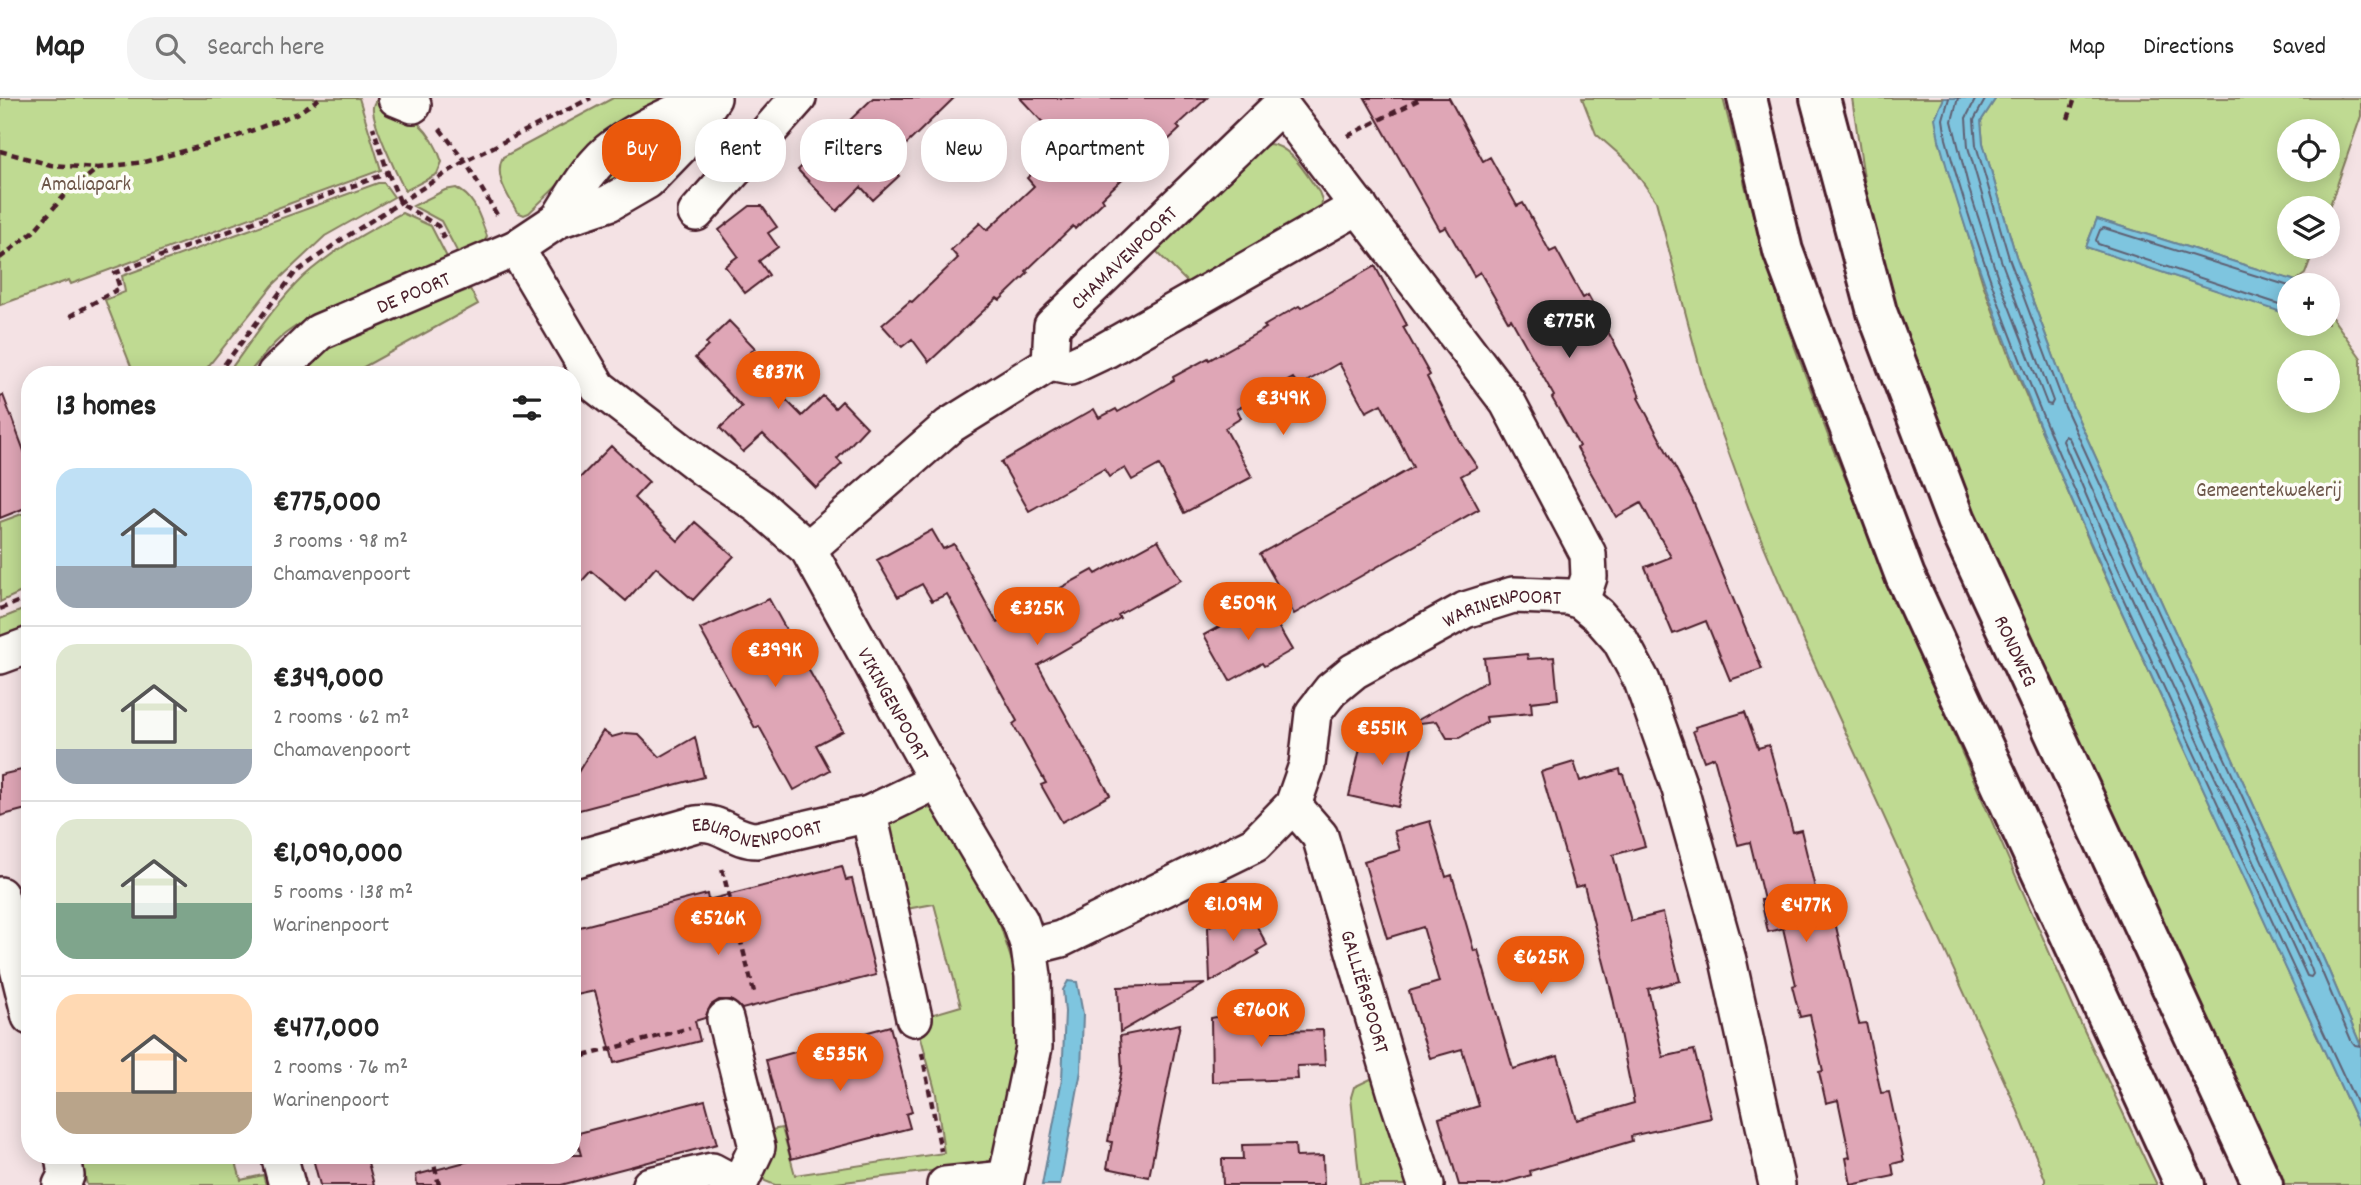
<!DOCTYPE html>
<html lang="en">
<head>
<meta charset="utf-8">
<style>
  body { margin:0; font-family:Dekko,sans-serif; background:#f2f2f2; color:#222; height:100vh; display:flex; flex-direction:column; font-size:26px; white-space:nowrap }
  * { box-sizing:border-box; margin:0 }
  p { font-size:23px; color:#767676 }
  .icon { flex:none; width:38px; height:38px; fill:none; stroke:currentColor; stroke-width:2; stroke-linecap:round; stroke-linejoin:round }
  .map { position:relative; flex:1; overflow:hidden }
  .side { position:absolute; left:21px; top:268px; width:560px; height:798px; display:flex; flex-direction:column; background:#fff; border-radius:28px; box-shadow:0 4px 18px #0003 }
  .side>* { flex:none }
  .top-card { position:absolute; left:602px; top:21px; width:665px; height:63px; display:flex; gap:14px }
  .buttons { position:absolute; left:2277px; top:21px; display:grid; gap:14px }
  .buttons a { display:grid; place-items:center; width:63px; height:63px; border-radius:50%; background:#fff; box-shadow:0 4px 18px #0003; font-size:35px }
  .price { position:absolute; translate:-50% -60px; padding:0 16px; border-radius:24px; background:#ea580c; color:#fff; font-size:23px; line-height:46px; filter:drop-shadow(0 2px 4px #0008) }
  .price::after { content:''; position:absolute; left:50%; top:42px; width:21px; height:16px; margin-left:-10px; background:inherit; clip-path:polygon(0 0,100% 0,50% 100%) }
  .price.selected { background:#222; color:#fff }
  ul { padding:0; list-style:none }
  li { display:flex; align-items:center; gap:21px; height:175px; padding:0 35px }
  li+li { border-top:2px solid #e0e0e0 }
  li span { display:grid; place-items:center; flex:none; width:196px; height:140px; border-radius:21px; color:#555 }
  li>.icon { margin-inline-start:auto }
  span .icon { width:84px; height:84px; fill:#fffc; stroke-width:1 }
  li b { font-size:30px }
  h2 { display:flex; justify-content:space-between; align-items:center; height:84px; padding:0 35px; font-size:30px }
  .tag { padding:0 24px; border-radius:28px; background:#fff; box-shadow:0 4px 18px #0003; font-size:24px; line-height:63px }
  .tag.selected { background:#ea580c; color:#fff }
  header { display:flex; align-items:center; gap:42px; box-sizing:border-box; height:98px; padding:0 35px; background:#fff; border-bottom:2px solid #e0e0e0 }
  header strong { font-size:33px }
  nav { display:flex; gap:38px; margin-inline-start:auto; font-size:24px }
  .search { width:490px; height:63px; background:#f2f2f2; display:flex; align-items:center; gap:18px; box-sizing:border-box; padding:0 24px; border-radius:28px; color:#767676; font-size:26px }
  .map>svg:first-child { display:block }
  .green { fill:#bfda92; stroke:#847c5e; stroke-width:2; fill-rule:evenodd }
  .water { fill:#7ec5df; stroke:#698397; stroke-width:2 }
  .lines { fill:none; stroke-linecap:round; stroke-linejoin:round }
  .shore { stroke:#5f6173; stroke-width:2 }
  .building { fill:#dfa6b6; stroke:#4a1f2b; stroke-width:2 }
  .minor-casing { stroke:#4a1f2b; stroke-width:40 }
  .secondary-casing { stroke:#4a1f2b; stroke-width:44 }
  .path { stroke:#4a1f2b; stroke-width:4.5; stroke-dasharray:7 5; stroke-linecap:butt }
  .minor { stroke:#fdfcf7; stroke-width:35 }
  .secondary { stroke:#fdfcf7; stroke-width:38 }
  .labels { text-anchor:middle; stroke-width:7; stroke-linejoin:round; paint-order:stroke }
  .park-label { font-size:21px; fill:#6d574a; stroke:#fdfcf7 }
  .street-label { font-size:21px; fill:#4a1f2b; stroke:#fdfcf7 }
</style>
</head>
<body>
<header>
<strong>Map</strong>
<div class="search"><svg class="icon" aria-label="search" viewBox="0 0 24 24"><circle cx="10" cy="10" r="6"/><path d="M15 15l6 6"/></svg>Search here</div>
<nav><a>Map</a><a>Directions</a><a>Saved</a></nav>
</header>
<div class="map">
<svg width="2361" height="1087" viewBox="0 0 2361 1087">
  <rect width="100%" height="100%" fill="#f4e2e4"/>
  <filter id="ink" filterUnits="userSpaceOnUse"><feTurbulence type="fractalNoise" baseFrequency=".0143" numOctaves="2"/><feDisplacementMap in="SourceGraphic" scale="14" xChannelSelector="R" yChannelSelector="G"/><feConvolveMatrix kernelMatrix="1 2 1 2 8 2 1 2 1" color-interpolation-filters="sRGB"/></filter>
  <g filter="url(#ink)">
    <path class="green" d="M0,0h359l22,72 -310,114 -2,-4 -69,25z
      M379,0c30,14 53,31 63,64l-5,12 -32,17c-7,-14 -34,-71 -32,-84 1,-5 2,-6 6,-9z
      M613,0h65l-113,80 -36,35 -5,2 -7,-3c-9,-17 -24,-36 -14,-55z
      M1582,0h141l26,103 36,120 48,128 79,190 163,372 82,174h-112v-6l-28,-70 -213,-468 -53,-126 -46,-128 -49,-186 -27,-38 -33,-29z
      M1852,0h92l-5,42 44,144 30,81 80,185 268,580v55h-81l-303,-660 -75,-190 -29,-97z
      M1996,0h365v18l-33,95v-3h-39v39h26l-10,27 -9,7 -199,-62 -11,28 203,67v10h39v-8h3l30,42v688l-36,-84 -253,-557 -56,-149 -33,-113 -2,-22zM2289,33h39v39h-39zM2289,264h39v39h-39z
      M669,31l-11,27 -46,25 -5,-2 -1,-6z
      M1269,46c22,1 38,32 50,48l3,8 -1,12 -128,76 -40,-40 107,-102z
      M378,85h6l10,14 -69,39 -52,49 -71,89h-68l-29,-74 20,-8 -3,-16z
      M456,90c20,10 23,28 31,48l-2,5 -26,14 -18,-34 -28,-15 32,-16z
      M402,115l29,13 18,35c-52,20 -114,37 -160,70 -16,11 -28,28 -41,43h-21c24,-32 47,-69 76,-97 30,-27 64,-45 99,-64z
      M470,191l8,15 -127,70h-59l32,-26 21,-10z
      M30,413v77l-30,14v-80z
      M30,509v20l-30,11v-19z
      M915,708l18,3 61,97 21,65 2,79 -15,93 -13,18 -18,5 -151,19h-45l-10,-4 -6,-10 7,-40 16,-3 13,47 149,-22 -8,-59 -17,-64 11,-15 31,-9 -27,-102 -28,5 -24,-70 7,-17z
      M1377,978l32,109h-49l-9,-88 3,-10z
      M80,1057h154l7,25 22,-5 3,10h-179z"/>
    <path class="water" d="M1944,0h52l-15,23 2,22 33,113 56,149 253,557 36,84v84c-71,-152 -141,-305 -211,-457 -81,-175 -159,-346 -211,-533l-4,-22z
      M2097,121l199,62 1,4h-8v26l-5,2 -198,-66z
      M1068,883l9,1 6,32 -2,57 -21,114h-18l20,-106 3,-67 -2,-22z"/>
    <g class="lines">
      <path class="shore" d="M1949,0l-6,21 3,20c51,186 129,355 209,529 69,149 137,297 206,445
        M1958,0l-6,23 17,68 29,89 49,126 4,1 2,-4 -52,-141 -33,-113 -2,-29 10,-20
        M1986,0l-12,22 2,25 33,113 56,149 254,558 32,75 4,5 6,1
        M2289,188l-185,-58 -4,2 -4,10 2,4 184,61h7
        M2065,338l4,2 242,530 2,6 -2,3 -4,-1 -200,-432 -44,-103z"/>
    </g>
    <path class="building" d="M873,0h81l-67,65 12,13 -26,24 -12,-13 -24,24 -39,-41z
      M1020,0h187l-30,28 3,3 -29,27 -2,-2 -47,44 2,3 -29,28 -2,-3 -47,45 2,2 -28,27 -3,-2 -68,64 -17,-23 -10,8 -20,-22 28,-24 2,1 46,-44 -7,-8 29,-27 7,7 47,-44 -7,-8 36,-34z
      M1365,0h84l34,63 7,-4 27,49 6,-3 27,49 6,-3 27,49 5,-3 37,68 15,33 -2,2 54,101 70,170 -32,11 -24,-59 -33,13 -28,-67 26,-10 -30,-54 -25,14 -39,-69 2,-2 -27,-48 2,-2 -43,-77 -3,2 -28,-49 -6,4 -28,-49 -6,3z
      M750,108h12l15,21 -9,6 10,14 -19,14 10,14 -24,18 -20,-27 13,-10 -19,-26z
      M1375,168l32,59 -4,2 27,48 -3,2 32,63 18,27 -16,9 18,33 -185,105 -34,-60 153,-87 -32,-63 -15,8 -27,-49 -40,23 -6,-8 -56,31 4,9 -16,10 27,49 -68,36 -25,-48 -27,15 -7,-12 -16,9 -5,-8 -75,42 -28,-49 93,-53 5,9 17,-9 2,3 56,-32 -1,-3 35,-19 1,2 57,-32 -2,-2 17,-10 18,-10 2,2z
      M729,223l26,27 -10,10 57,58 21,-20 12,12 7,-7 25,26 -30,32 5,5 -26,24 -53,-54 -20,18 -23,-24 22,-21 -47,-49 13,-12 -2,-3z
      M3,297l27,72v39l-30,12v-122z
      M611,348l38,36 -15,16 44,43 17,-19 39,34 -41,44 -37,-33 -30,34 -35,-30 -19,21v-106z
      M932,432l11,19 11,-5 43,79 96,-53 3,4 62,-34 23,40 -63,35 2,3 -82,47 72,130 -48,27 -21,-37 5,-2 -33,-59 4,-3 -70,-127 -15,7 -10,-17 -24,13 -21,-37z
      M769,501l74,132 -27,14 14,25 -36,20 -35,-64 -4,2 -55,-99z
      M1264,504l28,48 -28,16 -2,-3 -32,18 -26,-46z
      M1527,556l1,5 26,-2 4,42 -27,3 1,11 -46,4 1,5 -28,16h-12l-10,-17 -26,3 76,-43 -3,-23z
      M1745,614l13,36 11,-3 24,87 8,-2 22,91 11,-3 25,106 7,-1 15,70 8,-1 15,69 -12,3 2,12 -43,9 -5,-27 4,-1 -12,-57 -12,3 -7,-31 4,-1 -13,-56 -10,2 -8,-31 4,-1 -13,-57 -15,4 -7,-32h3l-14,-58 -12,3 -24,-88 -10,4 -11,-30 3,-1 -1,-3z
      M1365,629l49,11 -16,69 -49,-11z
      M603,633l9,6 14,-4 12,1 22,23 35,-20 9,40 -132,35v-30z
      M1574,664l6,19 40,-12 1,5h2l22,72 -32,9 18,66 32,-8 17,68 -32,8 15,68 31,-7 17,68 -80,18 1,5 -102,30 1,4 -34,10h-38l-20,-67 40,-12 -17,-57 -32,9 -11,-32 -10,-35 30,-9 -16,-55 -36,11 -23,-77 36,-11 -6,-19 36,-10 16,56 6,-2 22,76 4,-1 35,119 45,-13 19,64 57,-17 -21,-105 -29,-113 -9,2 -34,-115z
      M30,670v40l-30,8v-41z
      M842,768l4,14 6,-1 24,96 -134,34 -11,-9h-12l-8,5 -6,13 -10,3 5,20 -86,22 -19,-72 -23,5v-67l135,-35 1,6z
      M1246,808l21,39 -10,6 2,3 -49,28 -2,-55z
      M1205,886l-85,48 -2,-45z
      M1262,910l4,23 57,-1 2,35 -28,1 1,13 -86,3 -1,-64z
      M1180,926l-31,153 -42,-9 5,-26 -4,-1 14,-72 -2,-33z
      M890,928l22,86 -6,2 4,14 -119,31 -25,-99z
      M705,1002l12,44 -156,41h-144l-1,-10 76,-20h89l-6,-21z
      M1295,1046l1,13 27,-1 1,29h-101l-1,-26h21l-1,-14z
      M312,1057h54l8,30h-54z"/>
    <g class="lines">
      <g class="minor-casing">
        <g id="minor">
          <path d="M396,0l17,7"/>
          <path d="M696,115l102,-115"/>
          <path d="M558,122c16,-25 32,-56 57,-74 27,-20 61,-33 92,-48"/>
          <path id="s1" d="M516,150l82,139 105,81 56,38 49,43 129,232 83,140 9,26 4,29 1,71 -29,138"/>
          <path id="s2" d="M1050,265l2,-37 229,-221 227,298 80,151 1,23 -8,24"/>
          <path id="s3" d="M275,276l44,-42 197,-84 42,-28 51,-17 38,-22 32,-33 34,-50"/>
          <path d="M808,451l141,-123 101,-63 20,4 36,-17 253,-144"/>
          <path d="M0,558l30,-11"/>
          <path id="s4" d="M1293,707l27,31 76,258 30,91"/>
          <path d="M869,716l45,204"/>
          <path id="s5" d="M572,762l124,-36c25,-4 37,16 61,16l112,-26 68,-33"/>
          <path d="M0,797l30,122"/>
          <path id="s6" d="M1029,849l32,-8 194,-95 38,-39 14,-40 6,-52 18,-23 23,-19 111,-61 48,-15 55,2 13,4 17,14 22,25 22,41 38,108 48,171 49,225"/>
          <path d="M725,921l32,128 -18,38"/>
          <path d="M279,1057l8,30"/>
          <path d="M61,1087l5,-9 -3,-21"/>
          <path d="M650,1087l62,-14 26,14"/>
          <path d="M945,1087l60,-6"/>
        </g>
      </g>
      <g class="secondary-casing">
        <g id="secondary">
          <path d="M1747,0l36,153 122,325 280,609"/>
          <path id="s7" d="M1820,0l57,214 79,208 307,665"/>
        </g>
      </g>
      <path class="path" d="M2068,21l7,-21
        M440,31l25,32 34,57
        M1348,38l74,-38
        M0,53l51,14 47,3
        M388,75l13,31 37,22 7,14
        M0,160l33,-26 30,-35 35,-29 46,-6 91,-25 63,-24 22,-15
        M70,218l50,-28 -5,-15 273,-100 -15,-46
        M217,276l78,-101 46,-33 124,-79 126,-63
        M0,511l30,-12
        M722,771l33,127
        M922,955l19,98
        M572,961l118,-31
        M432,1057l7,30"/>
      <use href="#minor" class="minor"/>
      <use href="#secondary" class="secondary"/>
    </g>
  </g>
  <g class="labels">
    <g class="park-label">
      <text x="86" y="92">Amaliapark</text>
      <text x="2269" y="398">Gemeentekwekerij</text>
    </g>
    <g class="street-label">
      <text dy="7" stroke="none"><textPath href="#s2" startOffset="136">CHAMAVENPOORT</textPath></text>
      <text dy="7" stroke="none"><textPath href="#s3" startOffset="163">DE POORT</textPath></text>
      <text dy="7" stroke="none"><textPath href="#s6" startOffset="621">WARINENPOORT</textPath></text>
      <text dy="7" stroke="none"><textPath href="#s7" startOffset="588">RONDWEG</textPath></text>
      <text dy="7" stroke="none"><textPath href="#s1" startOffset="604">VIKINGENPOORT</textPath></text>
      <text dy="7" stroke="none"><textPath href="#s5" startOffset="192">EBURONENPOORT</textPath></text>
      <text dy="7" stroke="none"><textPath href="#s4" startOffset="203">GALLIËRSPOORT</textPath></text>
    </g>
  </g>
</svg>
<div class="buttons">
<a><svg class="icon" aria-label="locate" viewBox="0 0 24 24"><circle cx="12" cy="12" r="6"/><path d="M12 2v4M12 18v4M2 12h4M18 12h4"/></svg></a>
<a><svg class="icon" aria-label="layers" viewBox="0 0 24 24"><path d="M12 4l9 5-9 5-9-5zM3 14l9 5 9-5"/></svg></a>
<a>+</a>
<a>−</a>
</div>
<b class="price selected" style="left:1569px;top:262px">€775K</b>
<b class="price" style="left:778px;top:313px">€837K</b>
<b class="price" style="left:1283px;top:339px">€349K</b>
<b class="price" style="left:1248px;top:544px">€509K</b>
<b class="price" style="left:1037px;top:549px">€325K</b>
<b class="price" style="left:775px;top:591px">€399K</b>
<b class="price" style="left:1382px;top:669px">€551K</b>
<b class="price" style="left:1233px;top:845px">€1.09M</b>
<b class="price" style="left:1806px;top:846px">€477K</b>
<b class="price" style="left:718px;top:859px">€526K</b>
<b class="price" style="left:1541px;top:898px">€625K</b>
<b class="price" style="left:1261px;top:951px">€760K</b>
<b class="price" style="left:840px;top:995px">€535K</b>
<div class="top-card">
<a class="tag selected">Buy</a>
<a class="tag">Rent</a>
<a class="tag">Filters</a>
<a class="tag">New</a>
<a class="tag">Apartment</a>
</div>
<section class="side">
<h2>13 homes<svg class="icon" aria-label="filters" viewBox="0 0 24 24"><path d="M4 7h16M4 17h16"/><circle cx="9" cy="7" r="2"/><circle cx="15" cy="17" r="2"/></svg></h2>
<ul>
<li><span style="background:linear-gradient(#bfe0f5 70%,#9aa5b1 0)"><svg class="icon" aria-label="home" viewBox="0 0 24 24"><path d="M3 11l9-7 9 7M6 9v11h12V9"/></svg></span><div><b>€775,000</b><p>3 rooms · 98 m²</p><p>Chamavenpoort</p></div></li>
<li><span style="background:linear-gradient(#dfe7d0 75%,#9aa5b1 0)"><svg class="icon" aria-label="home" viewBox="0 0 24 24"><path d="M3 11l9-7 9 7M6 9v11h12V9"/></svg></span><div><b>€349,000</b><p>2 rooms · 62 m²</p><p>Chamavenpoort</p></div></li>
<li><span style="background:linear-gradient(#dfe7d0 60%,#7fa58c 0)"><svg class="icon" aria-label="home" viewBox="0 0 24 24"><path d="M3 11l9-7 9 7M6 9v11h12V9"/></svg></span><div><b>€1,090,000</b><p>5 rooms · 138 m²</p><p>Warinenpoort</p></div></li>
<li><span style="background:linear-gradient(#ffd9b3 70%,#b9a48a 0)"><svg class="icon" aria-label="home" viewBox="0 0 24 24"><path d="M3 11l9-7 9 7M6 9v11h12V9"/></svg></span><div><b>€477,000</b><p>2 rooms · 76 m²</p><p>Warinenpoort</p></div></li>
</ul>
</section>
</div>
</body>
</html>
